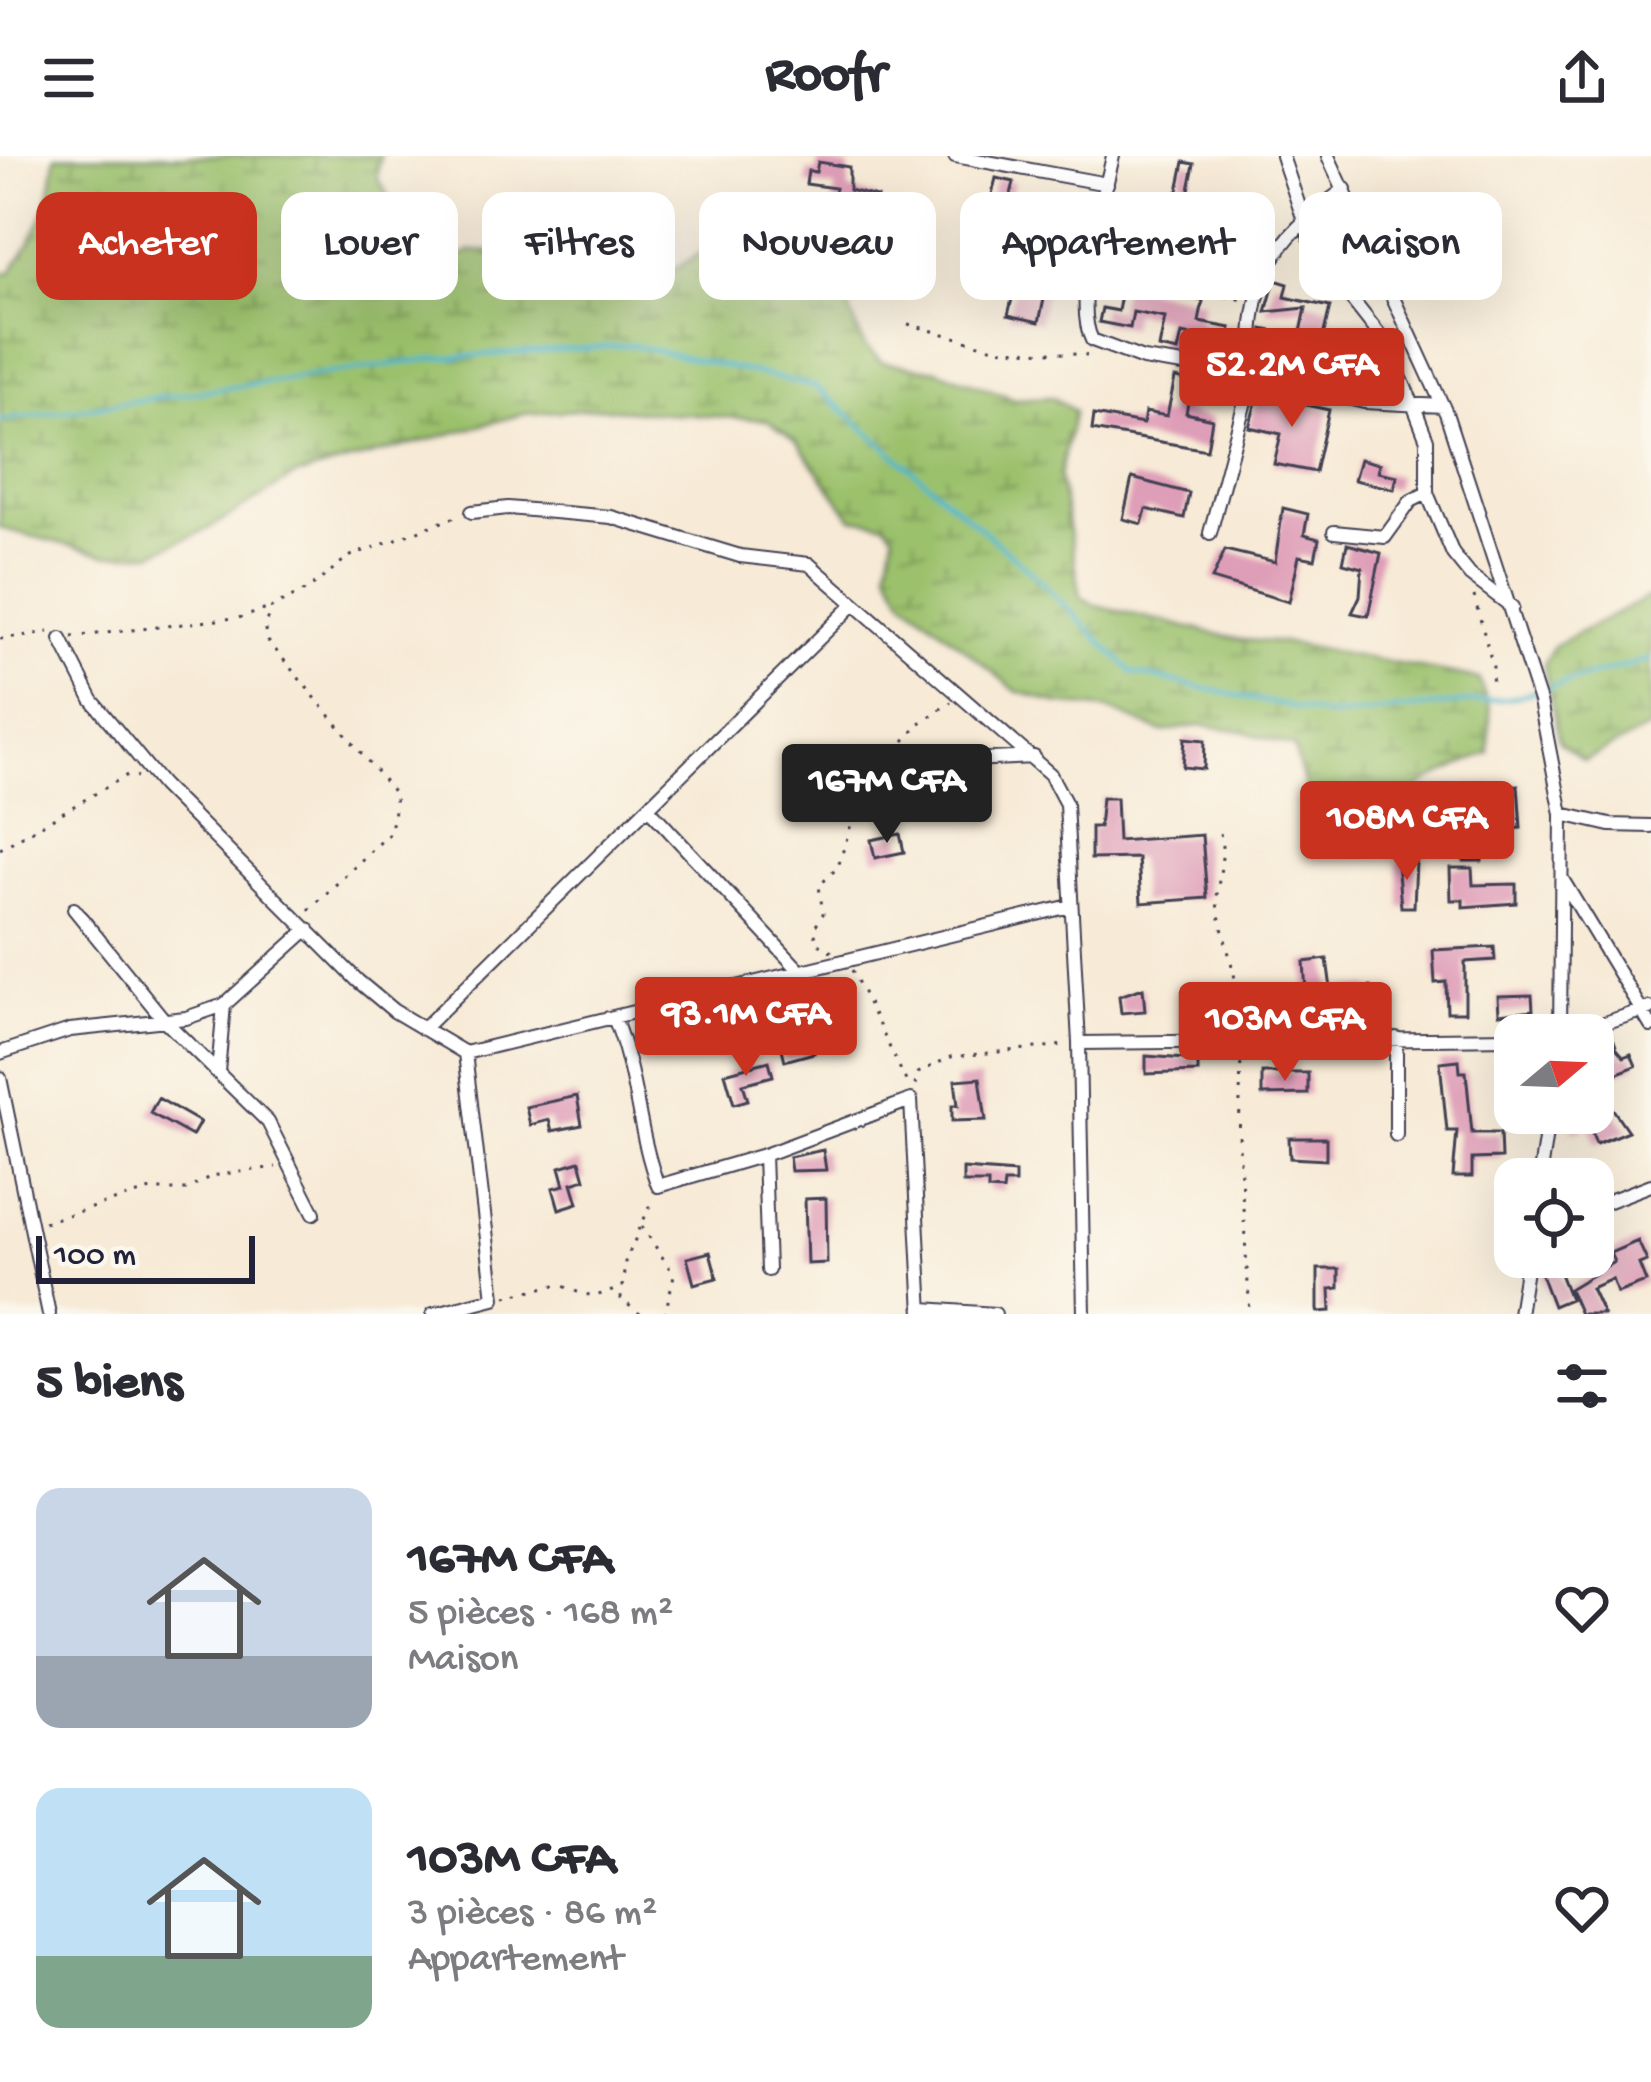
<!DOCTYPE html>
<html lang="fr">
<head>
<meta charset="utf-8">
<style>
  body { margin:0; font-family:"Gochi Hand",sans-serif; background:#f7f7f7; color:#2b2b33; height:100vh; display:flex; flex-direction:column; font-size:45px; white-space:nowrap }
  * { box-sizing:border-box; margin:0 }
  p { font-size:39px; color:#7c7c81 }
  .icon { flex:none; width:66px; height:66px; fill:none; stroke:currentColor; stroke-width:2; stroke-linecap:round; stroke-linejoin:round }
  .map { position:relative; height:1158px; overflow:hidden }
  .details { display:flex; flex-direction:column; background:#fff; flex:1 }
  .details>* { flex:none }
  .banner { position:absolute; left:36px; top:36px; width:1581px; height:108px; display:flex; gap:24px }
  .needle { width:78px; rotate:71deg }
  .fabs { position:absolute; left:1494px; top:858px; display:grid; gap:24px }
  .fabs a { display:grid; place-items:center; width:120px; height:120px; border-radius:24px; background:#fff; box-shadow:0 12px 48px #0002; font-size:60px }
  .scale { position:absolute; left:36px; bottom:30px; width:219px; box-sizing:border-box; padding-left:12px; border:6px solid #22223b; border-top:0; font-size:33px; line-height:42px; white-space:nowrap; color:#22223b; -webkit-text-stroke:9px #fbf7ec; paint-order:stroke }
  .price { position:absolute; translate:-50% -102px; padding:0 27px; border-radius:12px; background:#c8321e; color:#fff; font-size:39px; line-height:78px; filter:drop-shadow(0 3px 6px #0008) }
  .price::after { content:''; position:absolute; left:50%; top:72px; width:36px; height:27px; margin-left:-18px; background:inherit; clip-path:polygon(0 0,100% 0,50% 100%) }
  .price.on { background:#222; color:#fff }
  ul { padding:0; list-style:none }
  li { display:flex; align-items:center; gap:36px; height:300px; padding:0 36px }
  li span { display:grid; place-items:center; flex:none; width:336px; height:240px; border-radius:24px; color:#555 }
  li>.icon { margin-inline-start:auto }
  span .icon { width:144px; height:144px; fill:#fffc; stroke-width:1 }
  li b { font-size:51px }
  h2 { display:flex; justify-content:space-between; align-items:center; height:144px; padding:0 36px; font-size:51px }
  .tag { padding:0 42px; border-radius:24px; background:#fff; box-shadow:0 12px 48px #0002; font-size:42px; line-height:108px }
  .tag.on { background:#c8321e; color:#fff }
  header { display:flex; justify-content:space-between; align-items:center; height:156px; padding:0 36px; background:#fff; font-size:54px; font-weight:700 }
  .map>svg:first-child { display:block }
  .wetland { fill:url(#wetland-marsh); stroke:#5e7254; stroke-width:3 }
  .lines { fill:none; stroke-linecap:round; stroke-linejoin:round }
  .stream { stroke:#4fb7cd; stroke-width:4.5 }
  .building { fill:#df9eb8 }
  .street-casing { stroke:#424052; stroke-width:16 }
  .path { stroke:#424052; stroke-width:3; stroke-dasharray:3 9; stroke-linecap:butt }
  .street { stroke:#fff; stroke-width:12 }
</style>
</head>
<body>
<header><svg class="icon" aria-label="menu" viewBox="0 0 24 24"><path d="M4 6h16M4 12h16M4 18h16"/></svg>Roofr<svg class="icon" aria-label="share" viewBox="0 0 24 24"><path d="M12 15V3M7 8l5-5 5 5M5 13v7h14v-7"/></svg></header>
<div class="map">
<svg width="1651" height="1158" viewBox="0 0 1651 1158">
  <defs>
    <pattern id="wetland-marsh" width="20" height="14" patternUnits="userSpaceOnUse" patternTransform="scale(3)"><rect width="20" height="14" fill="#9bc16c"/><path d="M1 5h8M5 5V1M11 12h8M15 12V8" fill="none" stroke="#7e9c5a"/></pattern>
  </defs>
  <rect width="100%" height="100%" fill="#fbf7ec"/>
  <filter id="ink" filterUnits="userSpaceOnUse"><feTurbulence type="fractalNoise" baseFrequency=".00833" numOctaves="2"/><feDisplacementMap in="SourceGraphic" scale="24" xChannelSelector="R" yChannelSelector="G"/><feConvolveMatrix kernelMatrix="1 2 1 2 8 2 1 2 1" color-interpolation-filters="sRGB"/></filter>
  <filter id="wash" filterUnits="userSpaceOnUse"><feTurbulence type="fractalNoise" baseFrequency=".004" numOctaves="4" result="noise"/><feDisplacementMap in="SourceGraphic" scale="48" xChannelSelector="R" yChannelSelector="G"/><feGaussianBlur stdDeviation="2.7" result="paint"/><feColorMatrix in="noise" values="0 0 0 0 0 0 0 0 0 0 0 0 0 0 0 0 0 1.4 0 .05"/><feComposite in="paint" operator="in"/></filter>
  <g filter="url(#wash)">
    <rect width="100%" height="100%" fill="#f7ead6"/>
    <path class="wetland" d="M55,0h325l-3,22 12,19 12,60 15,10 23,2 32,-18 25,1 25,14 38,-2 79,13 37,-8 46,-29 67,-16 60,82 16,39 18,17 55,8 78,29 37,-2 22,14 -15,65 22,121 16,9 145,34 44,3 193,36 11,33 -1,40c-59,27 -89,37 -123,96l-20,5 -13,-9 -10,-29 -18,-27 -11,-41 -51,-16 -41,-6 -40,7 -53,-23 -50,-5 -43,-13 -113,-93 -15,-29 6,-35 -8,-11 -34,-5 -55,-76 -30,-22 -169,-12 -75,6 -228,62 -85,52 -58,25 -46,2 -106,-27v-256l10,1c27,-37 42,-71 45,-117z
      M1651,440v131l-67,34 -25,-19 -15,-77 9,-19z"/>
    <g class="lines">
      <path class="stream" d="M0,264l437,-62 195,-13 184,42 212,182 105,104 198,43 180,-18 140,-39"/>
    </g>
    <g id="blocks">
      <path class="building" d="M818,6l31,5v23l28,7 -14,54 8,2 -5,23 -7,-2 -3,14 -21,-5 14,-68 -18,-3 4,-24 -29,-4 2,-13 8,1z
        M1184,6l10,2 -12,62 -11,-2z
        M996,22l18,4 -8,33 -18,-4z
        M1041,50l22,5 -9,35 11,3 -3,11 -29,-6 -5,22 20,5 -9,41 -31,-7 7,-28 -23,-5 9,-46 26,6 2,-10 6,1z
        M1183,74l25,6 -4,17 -9,-2 -5,26 -16,-3z
        M1275,124l13,4 -3,13 45,10 -12,51 40,6 -1,-12 13,-1 1,33 -92,-17 5,-21 -22,-4 1,-13 37,8 6,-29 -40,4z
        M1123,128l80,17 -4,21 32,6 -8,30 -19,-4 3,-15 -25,-5 -4,18 -19,-4 6,-30 -32,-6 -3,16 -31,-6 3,-14 16,3z
        M1175,222l17,3 -6,32 26,6 -5,31 -115,-20 2,-15 49,9 2,-12 22,4z
        M1258,239l71,15 -14,62 -41,-8 7,-30 -32,-7z
        M1360,303l20,5 -2,8 19,4 -3,13 -40,-9z
        M1132,322l57,15 -5,25 -38,-9 -4,15 -19,-5z
        M1283,352l25,6 -4,21 15,4 -4,20 -16,-3 -10,46 -77,-23 13,-29 50,12z
        M1347,388l34,9 -13,63 -16,-3 8,-17 2,-28 -19,-5z
        M1185,582l20,2 -1,29 -21,-2z
        M1518,629l3,43 -41,3 2,30h-18l-10,-73z
        M1102,642h14l2,43 84,-6 5,63 -66,5 -3,-45 -47,1v-32h8z
        M900,678l4,18 -29,6 -4,-18z
        M1416,705l-2,46h-13l-4,-45z
        M1450,712h22l1,17 43,-1v19l-53,4v-7h-12z
        M1494,791l1,13 -30,2v50h-18l-1,-30 -11,1 -2,-33z
        M1327,803l4,30 39,-2 2,33 -53,3v-16h-12l-3,-45z
        M1143,832l2,23 -24,2 -2,-17z
        M1532,839l1,15 -34,4 -1,-18z
        M796,841l18,56 -29,8 -14,-57z
        M1611,876l6,17 7,8 7,-3 5,12 -43,17v-45z
        M1146,900l52,4v12l-52,2z
        M1459,904l1,12h6l6,61h28l1,25 -29,1v18h-19l4,-46h-10l-7,-69z
        M769,905l4,15 -30,8 5,16 -14,4 -9,-31z
        M1262,917h46v21l-46,1z
        M980,922l6,42 -34,1v-16h6l-3,-25z
        M577,940l5,29 -30,6 -3,-11 -19,5 -4,-18z
        M158,942l42,24 -8,14 -42,-23z
        M1610,949l18,26 -32,13 -7,-18 -15,6 -7,-19h26z
        M1289,982h37v22l-36,-2z
        M823,994l3,20 -35,1 -2,-14z
        M580,1005l5,18 -13,4 6,20 -19,6 -6,-21 12,-3 -5,-18z
        M963,1013l52,4v10h-11l-1,8 -15,-1v-7h-25z
        M826,1042l1,65 -20,1 -2,-65z
        M1638,1085l9,20 -8,3 7,18 -29,11 -5,-14 -21,9 12,26h-23l-11,-25 45,-27 -4,-9z
        M710,1096l7,26 -23,6 -7,-26z
        M1557,1110l13,33 -17,7 -13,-34z
        M1318,1113h21v19l-9,1 1,22 -13,1z"/>
    </g>
  </g>
  <g filter="url(#ink)">
    <use href="#blocks" fill-opacity="0" stroke="#424052" stroke-width="3"/>
    <g class="lines">
      <g class="street-casing">
        <path id="street" d="M955,0l152,28
          M1113,0c-9,43 -41,146 -21,184l51,19 109,16 -42,158
          M1282,0l33,97 68,86 32,70 12,31v53l26,61 17,21 42,32
          M1328,0l118,257 94,289 22,112 -2,221
          M1345,33c-75,53 -97,92 -93,186l112,27 79,4
          M472,356l36,-4 103,9 129,39 69,8 241,210 16,30 13,239 5,271
          M1334,376l51,5 26,-36 16,-8
          M61,483l31,61 70,85 196,196 36,30 71,42 605,-147
          M866,629l103,-25 65,-3
          M649,653l151,162
          M1562,658l48,11 41,1
          M1562,723l89,147
          M74,753l91,112 103,101 46,91
          M614,862c23,55 23,112 44,168l106,-31 147,-55 11,214
          M423,873l430,-424
          M1568,879l82,-27
          M1396,882v97
          M1079,887l436,-5
          M0,897l70,-23 116,-12 38,-13 84,-76
          M218,916l6,-67
          M0,922l49,236
          M764,999l4,115
          M1539,1023l10,-66
          M1593,1051l58,-22
          M924,1153l71,5
          M433,1158l61,-16 -29,-245
          M1519,1158l9,-57"/>
      </g>
      <path class="path" d="M1116,46c43,83 34,81 128,98
        M1104,106l12,-8 -4,-29
        M908,168l86,24 93,7
        M1474,440l19,71 -1,19
        M72,481l171,-20 27,-9
        M0,483l49,-7
        M880,612l40,-45 31,-21
        M1220,677c7,29 -6,51 -2,77 8,39 22,73 23,115
        M0,693l129,-75 8,3
        M309,754l82,-78 5,-37 -128,-154 -3,-17 7,-17 37,-18 39,-32 110,-41
        M832,796l-15,-9 -3,-14 9,-15 -4,-28 19,-19 22,-72
        M852,814l56,115
        M1241,896l-2,94 11,168
        M915,929l3,-12 32,-16 115,-12
        M44,1066l107,-32h35l25,-14 65,-9
        M642,1070l32,49 -9,39
        M506,1140l54,-12c24,13 39,16 63,1
        M640,1158l-19,-15 4,-37 28,-63"/>
      <use href="#street" class="street"/>
    </g>
  </g>
</svg>
<div class="fabs">
<a><svg class="needle" viewBox="-14 -14 28 28"><path d="M0-13l5 13h-10z" fill="#e53935"/><path d="M0 13l5-13h-10z" fill="#7c7c81"/></svg></a>
<a><svg class="icon" aria-label="locate" viewBox="0 0 24 24"><circle cx="12" cy="12" r="6"/><path d="M12 2v4M12 18v4M2 12h4M18 12h4"/></svg></a>
</div>
<div class="scale">100 m</div>
<b class="price" style="left:1292px;top:274px">52.2M CFA</b>
<b class="price on" style="left:887px;top:690px">167M CFA</b>
<b class="price" style="left:1407px;top:727px">108M CFA</b>
<b class="price" style="left:746px;top:923px">93.1M CFA</b>
<b class="price" style="left:1285px;top:928px">103M CFA</b>
<div class="banner">
<a class="tag on">Acheter</a>
<a class="tag">Louer</a>
<a class="tag">Filtres</a>
<a class="tag">Nouveau</a>
<a class="tag">Appartement</a>
<a class="tag">Maison</a>
</div>
</div>
<section class="details">
<h2>5 biens<svg class="icon" aria-label="filters" viewBox="0 0 24 24"><path d="M4 7h16M4 17h16"/><circle cx="9" cy="7" r="2"/><circle cx="15" cy="17" r="2"/></svg></h2>
<ul>
<li><span style="background:linear-gradient(#c9d6e8 70%,#9aa5b1 0)"><svg class="icon" aria-label="home" viewBox="0 0 24 24"><path d="M3 11l9-7 9 7M6 9v11h12V9"/></svg></span><div><b>167M CFA</b><p>5 pièces · 168 m²</p><p>Maison</p></div><svg class="icon" aria-label="heart" viewBox="0 0 24 24"><path d="M12 20l-8-8c-3-5 5-10 8-4 3-6 11-1 8 4z"/></svg></li>
<li><span style="background:linear-gradient(#bfe0f5 70%,#7fa58c 0)"><svg class="icon" aria-label="home" viewBox="0 0 24 24"><path d="M3 11l9-7 9 7M6 9v11h12V9"/></svg></span><div><b>103M CFA</b><p>3 pièces · 86 m²</p><p>Appartement</p></div><svg class="icon" aria-label="heart" viewBox="0 0 24 24"><path d="M12 20l-8-8c-3-5 5-10 8-4 3-6 11-1 8 4z"/></svg></li>
</ul>
</section>
</body>
</html>
